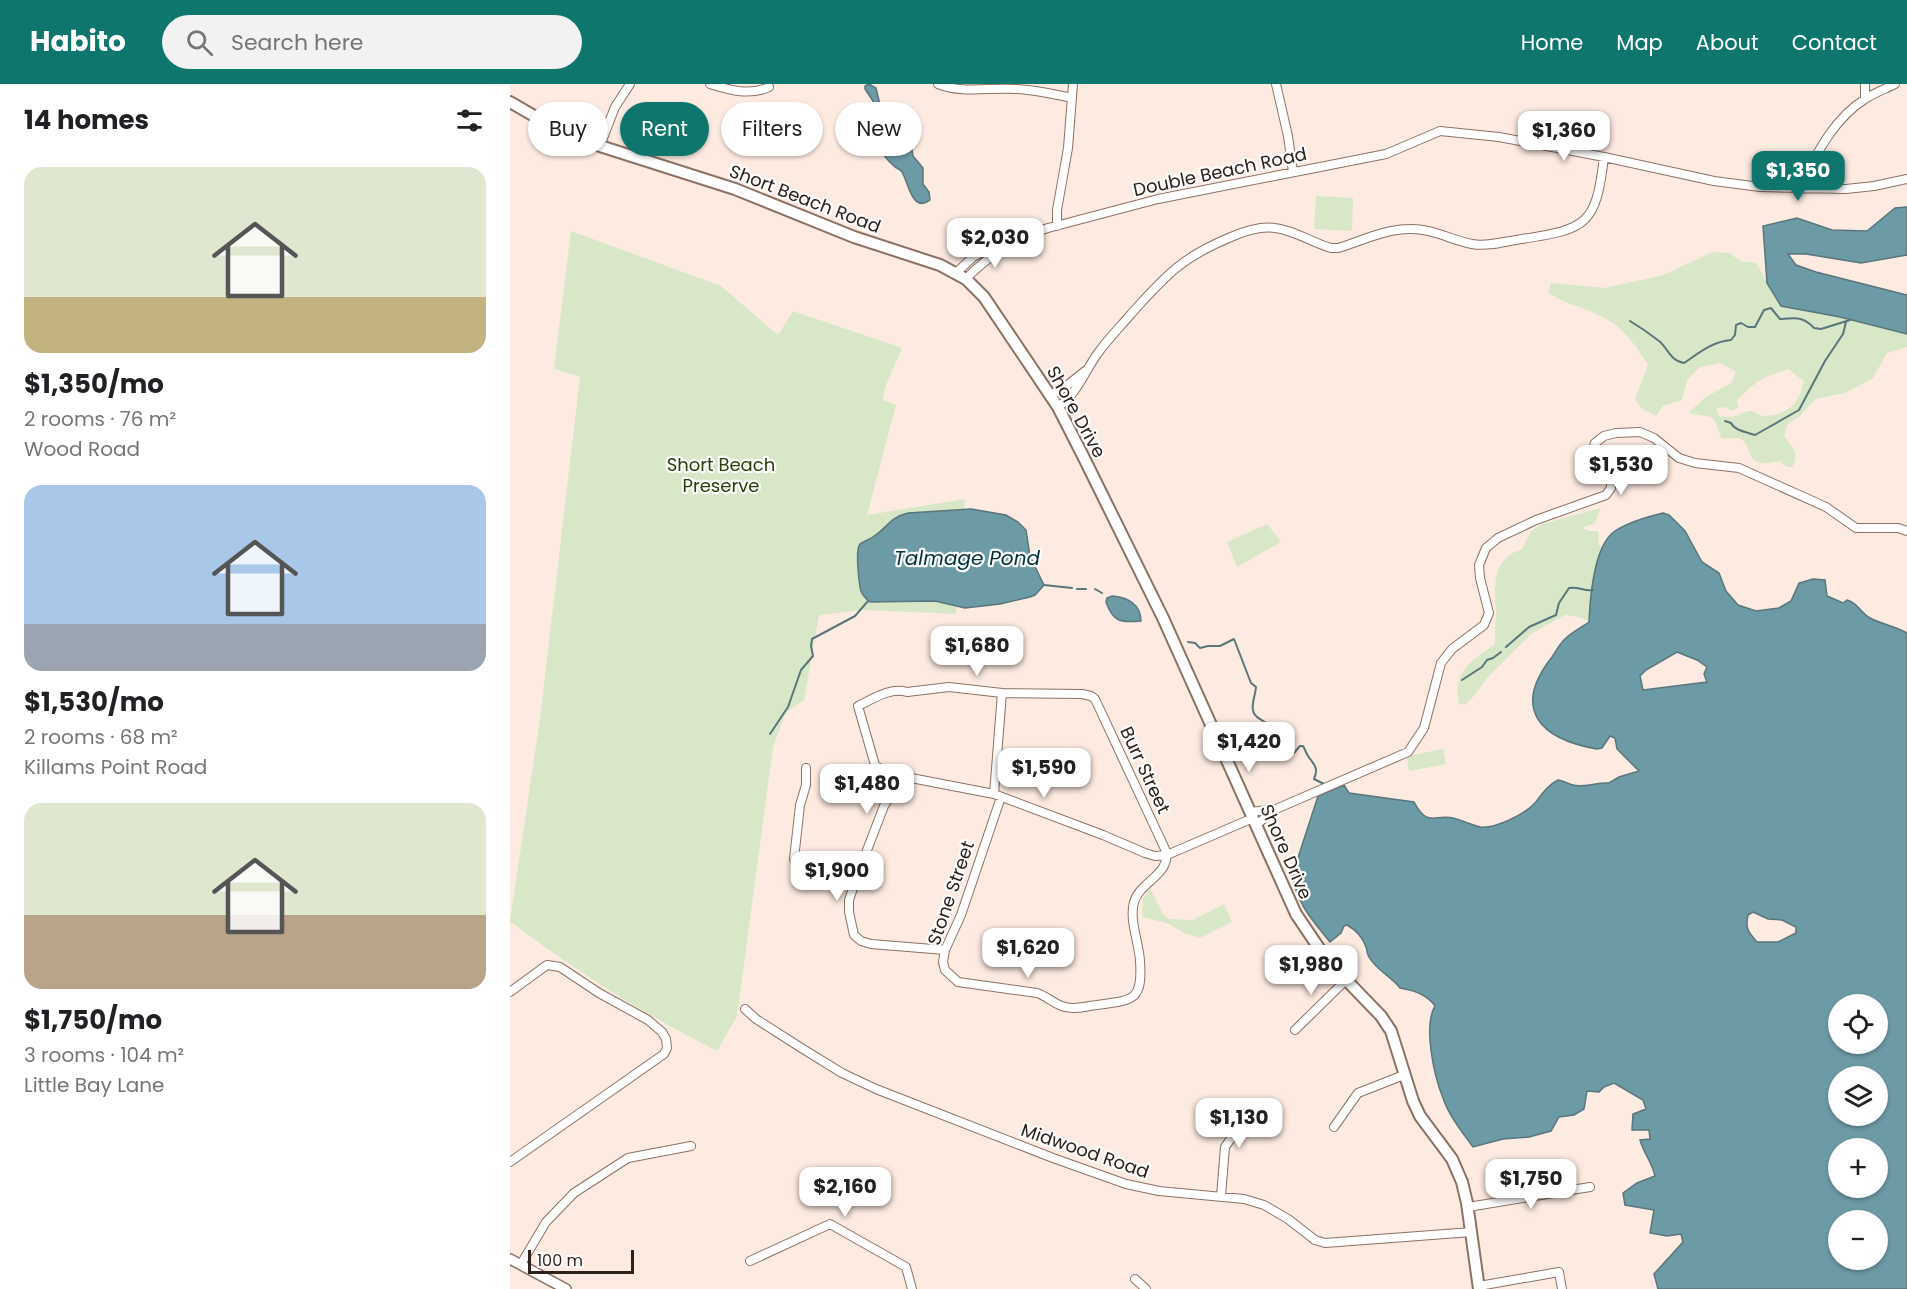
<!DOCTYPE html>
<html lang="en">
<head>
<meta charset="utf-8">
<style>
  body { margin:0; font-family:Poppins,sans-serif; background:#f2f2f2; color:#202124; height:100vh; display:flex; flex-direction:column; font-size:22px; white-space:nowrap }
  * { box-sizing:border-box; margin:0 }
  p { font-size:20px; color:#757577 }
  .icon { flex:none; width:33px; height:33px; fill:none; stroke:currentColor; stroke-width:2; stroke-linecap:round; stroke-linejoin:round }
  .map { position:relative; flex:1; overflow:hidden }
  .sheet { display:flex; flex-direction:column; background:#fff; width:510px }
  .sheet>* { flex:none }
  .guide { position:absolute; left:18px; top:18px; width:570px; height:54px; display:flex; gap:12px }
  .fabs { position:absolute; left:1318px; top:910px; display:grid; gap:12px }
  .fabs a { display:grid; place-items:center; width:60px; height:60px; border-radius:50%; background:#fff; box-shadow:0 2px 4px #0004; font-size:30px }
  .scale { position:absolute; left:18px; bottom:15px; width:106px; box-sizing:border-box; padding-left:6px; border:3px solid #2c211b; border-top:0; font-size:16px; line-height:21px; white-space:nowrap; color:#2c211b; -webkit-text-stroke:4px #fcfcfc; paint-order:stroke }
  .price { position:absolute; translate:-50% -51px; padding:0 14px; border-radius:12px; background:#fff; color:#222; font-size:20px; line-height:39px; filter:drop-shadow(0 2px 3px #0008) }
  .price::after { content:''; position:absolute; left:50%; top:36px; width:18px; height:14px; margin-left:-9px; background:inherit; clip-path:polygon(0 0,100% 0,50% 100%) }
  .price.active { background:#0f766e; color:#fff }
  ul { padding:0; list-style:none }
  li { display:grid; align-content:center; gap:12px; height:318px; padding:0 24px }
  li span { display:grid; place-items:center; height:186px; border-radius:18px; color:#555 }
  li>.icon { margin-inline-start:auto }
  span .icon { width:108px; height:108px; fill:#fffc; stroke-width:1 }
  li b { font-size:26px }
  h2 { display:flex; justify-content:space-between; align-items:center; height:72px; padding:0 24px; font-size:26px }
  .tag { padding:0 21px; border-radius:27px; background:#fff; box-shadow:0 2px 4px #0004; font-size:21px; line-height:54px }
  .tag.active { background:#0f766e; color:#fff }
  header { display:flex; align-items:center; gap:36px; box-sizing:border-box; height:84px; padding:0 30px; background:#0f766e; color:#fff }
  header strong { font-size:28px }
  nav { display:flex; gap:33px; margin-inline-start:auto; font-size:21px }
  .search { width:420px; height:54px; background:#f2f2f2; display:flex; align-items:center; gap:15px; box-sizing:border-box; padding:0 21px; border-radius:33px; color:#757577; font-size:22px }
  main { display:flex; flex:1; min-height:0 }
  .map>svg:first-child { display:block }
  .green { fill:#d8e7c8; fill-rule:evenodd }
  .water { fill:#6c9aa5; stroke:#59767c; stroke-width:1.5; fill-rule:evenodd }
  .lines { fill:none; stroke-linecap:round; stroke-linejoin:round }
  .stream { stroke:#59767c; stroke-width:2 }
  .minor-casing { stroke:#8c7164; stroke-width:10 }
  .tertiary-casing { stroke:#8c7164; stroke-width:12 }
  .secondary-casing { stroke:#8c7164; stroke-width:14 }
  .minor { stroke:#fff; stroke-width:8 }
  .tertiary { stroke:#fff; stroke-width:9 }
  .secondary { stroke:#fff; stroke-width:10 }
  .labels { text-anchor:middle; stroke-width:4.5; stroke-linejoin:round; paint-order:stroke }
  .street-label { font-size:18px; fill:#2c211b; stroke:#fcfcfc }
  .park-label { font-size:18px; fill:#2a3f07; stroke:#fcfcfc }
  .water-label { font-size:20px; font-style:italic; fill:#03323b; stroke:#fcfcfc }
</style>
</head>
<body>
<header>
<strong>Habito</strong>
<div class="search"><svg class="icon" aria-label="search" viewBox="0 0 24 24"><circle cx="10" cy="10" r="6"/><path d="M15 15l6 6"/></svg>Search here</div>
<nav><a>Home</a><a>Map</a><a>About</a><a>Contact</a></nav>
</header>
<main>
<section class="sheet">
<h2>14 homes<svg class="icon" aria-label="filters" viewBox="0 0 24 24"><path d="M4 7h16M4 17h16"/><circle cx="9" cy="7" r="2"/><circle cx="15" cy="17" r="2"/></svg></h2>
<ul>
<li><span style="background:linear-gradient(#dfe7d0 70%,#c2b280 0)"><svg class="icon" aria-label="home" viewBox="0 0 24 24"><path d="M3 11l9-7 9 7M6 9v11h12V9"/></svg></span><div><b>$1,350/mo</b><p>2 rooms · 76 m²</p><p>Wood Road</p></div></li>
<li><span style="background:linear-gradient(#a9c7e8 75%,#9aa5b1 0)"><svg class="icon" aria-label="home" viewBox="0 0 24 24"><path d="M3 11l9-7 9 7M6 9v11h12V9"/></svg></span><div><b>$1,530/mo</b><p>2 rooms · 68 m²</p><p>Killams Point Road</p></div></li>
<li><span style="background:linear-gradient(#dfe7d0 60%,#b9a48a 0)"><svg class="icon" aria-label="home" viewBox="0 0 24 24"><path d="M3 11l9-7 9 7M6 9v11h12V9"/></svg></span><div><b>$1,750/mo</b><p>3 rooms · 104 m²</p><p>Little Bay Lane</p></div></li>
</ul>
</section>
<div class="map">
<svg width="1397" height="1205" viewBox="0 0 1397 1205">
  <rect width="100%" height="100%" fill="#fdebe1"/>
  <path class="green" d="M806,112l37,2 -1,33 -38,-2z
    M61,147l150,55 57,49 15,-24 109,37 -17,39 -2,13 13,5 -29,110 98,-16 -9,115 -94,-4 -43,5 -15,85 -18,12 -13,35 -36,269 -20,35c-73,-37 -142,-80 -207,-130l30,-202 40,-342 -26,-8z
    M1203,168l16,1 12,8 15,2 25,43 59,11 67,17v13l-20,6 -14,25 -28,15 -30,6 -14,16 -14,10 -3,10c8,14 15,14 9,32h-6l-8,-6c-11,2 -23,6 -29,-7 -3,-4 -2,-9 -6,-13 -6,-5 -16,-1 -23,-3l-5,-15 -5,-6 -23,-4 18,-16 25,-14 5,-11 -16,-9 -20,4 -13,13 -5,20 -19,6 -7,10 -15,-8 -6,-9 13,-34c-19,-31 -31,-44 -66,-57 -13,-5 -23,-7 -34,-16l3,-9 54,5 58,-13zM1278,285l16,12c-5,24 -17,35 -43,35 -14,-12 -19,1 -32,1 -3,0 -6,-1 -10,-1l-3,-7 8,-2 8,4 7,-4 -2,-6c17,-20 27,-24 51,-32z
    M1091,424l-6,15 -13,5 7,3h8l2,3 -1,8 3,5 -13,74 -9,-4 -14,-2 -34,19 -43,43 -15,20 -8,8 -6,-1c-7,-32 12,-43 36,-60 0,-10 0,-19 1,-29 0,-27 -8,-54 26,-66l9,-18 11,-7z
    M757,440l14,18 -44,25 -10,-25z
    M933,665l3,15 -37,7 -2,-15z
    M640,804l11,23 7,8 25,1 31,-16 8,18 -32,16 -14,-4 -19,-11 -25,-6 1,-18z"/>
  <path class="water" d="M359,0l7,4c6,29 6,21 31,32l6,36 10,12v16l6,8 1,8c-18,14 -22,-19 -28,-28 -4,-5 -4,-2 -8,-6 -7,-6 -17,-19 -20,-27 -5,-13 -1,-24 -1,-38l-8,-12v-3z
    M1397,123v48l-46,8 -55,-9h-18l8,11 20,7 91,23v39l-67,-17 -59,-11 -14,-23 -4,-57 34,-8 35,12 35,1 28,-23z
    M461,425l35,6 12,7 8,8 4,26 14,29 -9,10 -5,2 -30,7 -35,4 -30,-7 -65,1c-4,-3 -7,-6 -9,-11 -2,-7 -6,-42 -1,-47 4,-3 10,-5 13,-7 16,-10 15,-19 35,-24z
    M1153,429l6,2 16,16 17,31 17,11 7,18 12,14 18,6 23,-3 12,-7 8,-18 14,-4 12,1 2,16 16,7 4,-3c11,3 13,12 23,18 11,6 25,8 37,15v656h-249l-4,-15 29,-32 -2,-8 -14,2 -17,-3 4,-23 -29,-5 -2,-12 14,-10 18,-7c-3,-14 -11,-22 -15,-36l10,-1 -1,-9h-17l1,-16 13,-5 -3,-9 -29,-17 -10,4 -5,5 -12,-1 -3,18 -10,6 -15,2 -8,14 -22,6 -26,2 -30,8c-11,-15 -24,-31 -30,-49 -9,-22 -20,-72 -8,-92 -8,-12 -22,-16 -35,-18 -8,-11 -24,-18 -31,-31 -3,-5 -1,-5 -3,-10 -3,-9 -10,-17 -19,-22l-3,1 -3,7 -11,9c-17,-21 -36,-41 -37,-69l25,-77 26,-11 5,8 65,9c14,26 20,12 39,16 9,2 18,7 27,9 15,2 45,-13 55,-24 7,-9 13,-18 23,-23 7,1 10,4 15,5 11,3 24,-3 36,-2l10,-6 20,-6 -22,-22 -2,-11 -5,-2 -8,12 -5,1c-57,-10 -86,-40 -45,-92 4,-6 8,-14 14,-19 6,-6 16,-11 23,-16 1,-23 5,-77 26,-91 14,-9 31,-14 48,-18zM1167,568l20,8 10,7 -3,7 3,8 -64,8 -3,-14 6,-6zM1243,828l15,7 14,1 14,7v6l-18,9h-21c-9,-10 -12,-14 -9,-27zM1329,921h39v39h-39zM1329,993h39v39h-39zM1329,1065h39v39h-39zM1329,1137h39v39h-39z
    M602,512c15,1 29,8 29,25 -20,2 -28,1 -35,-19l1,-4z
    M332,1085l17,4 4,7 -1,7 -12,11 -5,-2 -7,-16z"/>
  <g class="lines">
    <path class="stream" d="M1120,237c10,6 20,13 29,20 9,7 11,20 25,22 15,-10 27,-21 47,-23l4,-5 1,-10 5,-2 7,4h7l9,-17 7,-2 9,11c16,-1 23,-3 34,9l7,1 29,-9
      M1215,337l6,2c4,8 16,9 24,12l44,-25 26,-49 18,-27 3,-12
      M534,501l28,3
      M567,505h9
      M585,505l7,4
      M678,558l7,1 5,5 8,-2h12l14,-7 17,44 5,4c-1,12 -9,25 4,32 3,2 6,3 8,6l-1,7 4,5h6l3,5 -1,7 6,4h9l6,-7h3c2,3 3,7 5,10 6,9 11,11 6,23l12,6
      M996,563l23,-20 27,-12 3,-12 10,-15c10,-2 15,4 24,2
      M952,596l20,-13 5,-7 6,-2 8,-6
      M260,650l18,-27 13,-37 12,-14 -2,-10 1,-7 43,-23 13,-15"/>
    <g class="minor-casing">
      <path id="minor" d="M200,0c20,6 39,12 59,3
        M428,0c25,10 52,3 79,5 18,1 37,5 55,9
        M766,0l12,52 5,36
        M1355,0v15
        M90,62l15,-39 15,-23
        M1288,105c18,-33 34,-69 67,-90 9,-6 20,-10 30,-15
        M547,142v-16l11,-62 5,-64
        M446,189l17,-16 19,-10 56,-19 110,-29 228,-45 54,-23 59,6 105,20 110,24 46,6 86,2 28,-3 33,-7
        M456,195c12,-14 27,-22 39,-35
        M540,311l14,-7 21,-17
        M548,323c20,-14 26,-35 40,-54 10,-14 22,-26 33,-39 34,-38 51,-57 100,-77 14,-6 29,-11 44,-9 19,2 38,15 56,20h7c23,-7 48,-19 71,-19 22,-1 42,11 63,15 17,3 34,-3 50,-5 65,-10 74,-14 82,-82
        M296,684v17l-6,20 -6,54 5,10 6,2h54
        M396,693l-15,17 -7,12 -25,65 -10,29v12l5,23 7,6 10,3 74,6
        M484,710l8,-101
        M491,713l-40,118 -16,35 -2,12 2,8 13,12 79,11c10,3 18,12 28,14 11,3 21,-1 32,-2 35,-5 46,-3 43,-44 -1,-19 -11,-40 -6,-59 6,-21 39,-28 31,-53l-70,-150 -4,-3 -9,-2 -80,-1 -53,-6 -42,5c-17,-5 -34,7 -49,14l17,59 6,5 25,7 88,17 109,41 42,18 10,3 12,-1 86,-37
        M740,728l26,-3
        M746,741l20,-16 132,-57 16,-24 17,-65 11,-14 32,-24 5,-12 -9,-35 -1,-13 7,-17 12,-10 38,-18 70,-25 5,-7v-8l-3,-8 -13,-15 -2,-8 2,-6 9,-7 12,-3 24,-1 14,6 25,20 16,5 44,5 87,39 30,21h42l9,3
        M0,908l37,-27 13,2 39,26 49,27 14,12 4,7 1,9 -3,6 -154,108
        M235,925l11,10 47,30 39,24 34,16 177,69 73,26 33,7 85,8 20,6 24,14 27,21 10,3 147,-11
        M785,946l51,-50
        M824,1043l24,-34 46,-18
        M711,1112l4,-49 12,-17 33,-20
        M958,1123l122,-20
        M240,1177l80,-37 76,43 6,22
        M11,1180l25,-42 28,-29 54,-35 63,-12
        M625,1195l11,10
        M969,1202l80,-14 3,17"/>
    </g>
    <g class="tertiary-casing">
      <path id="tertiary" d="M0,1175l56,30"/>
    </g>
    <g class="secondary-casing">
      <path id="secondary" d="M0,18l38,22 52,22 135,43 119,48 86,28 26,14 18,18 74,110 26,51 79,160 133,296 31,46 54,56 10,15 22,70 7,15 32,43 10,23 5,21 12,86"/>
    </g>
    <use href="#minor" class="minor"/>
    <use href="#tertiary" class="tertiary"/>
    <use href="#secondary" class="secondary"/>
  </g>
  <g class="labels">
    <g class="street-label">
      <text transform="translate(710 88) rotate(-12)" y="6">Double Beach Road</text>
      <text transform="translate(295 115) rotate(21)" y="6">Short Beach Road</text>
      <text transform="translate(566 328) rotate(61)" y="6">Shore Drive</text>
      <text transform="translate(635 686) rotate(65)" y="6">Burr Street</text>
      <text transform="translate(776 768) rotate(66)" y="6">Shore Drive</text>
      <text transform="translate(441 809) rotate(-71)" y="6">Stone Street</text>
      <text transform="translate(575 1067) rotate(19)" y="6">Midwood Road</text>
    </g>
    <g class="park-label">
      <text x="211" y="387">Short Beach<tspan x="211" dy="21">Preserve</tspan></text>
    </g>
    <g class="water-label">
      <text x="457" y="481">Talmage Pond</text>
    </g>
  </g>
</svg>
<div class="fabs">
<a><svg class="icon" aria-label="locate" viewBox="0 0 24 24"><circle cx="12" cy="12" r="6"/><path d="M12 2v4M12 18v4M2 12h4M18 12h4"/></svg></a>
<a><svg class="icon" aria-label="layers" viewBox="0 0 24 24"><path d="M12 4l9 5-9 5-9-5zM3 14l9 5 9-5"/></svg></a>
<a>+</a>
<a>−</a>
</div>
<div class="scale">100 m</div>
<b class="price" style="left:1054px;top:78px">$1,360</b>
<b class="price active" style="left:1288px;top:118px">$1,350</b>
<b class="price" style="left:485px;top:185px">$2,030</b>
<b class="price" style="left:1111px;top:412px">$1,530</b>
<b class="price" style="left:467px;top:593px">$1,680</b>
<b class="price" style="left:739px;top:689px">$1,420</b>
<b class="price" style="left:534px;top:715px">$1,590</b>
<b class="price" style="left:357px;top:731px">$1,480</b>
<b class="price" style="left:327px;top:818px">$1,900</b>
<b class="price" style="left:518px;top:895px">$1,620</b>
<b class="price" style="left:801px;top:912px">$1,980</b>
<b class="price" style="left:729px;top:1065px">$1,130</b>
<b class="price" style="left:1021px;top:1126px">$1,750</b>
<b class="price" style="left:335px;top:1134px">$2,160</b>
<div class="guide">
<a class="tag">Buy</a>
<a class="tag active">Rent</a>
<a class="tag">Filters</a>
<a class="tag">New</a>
</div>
</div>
</main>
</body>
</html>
